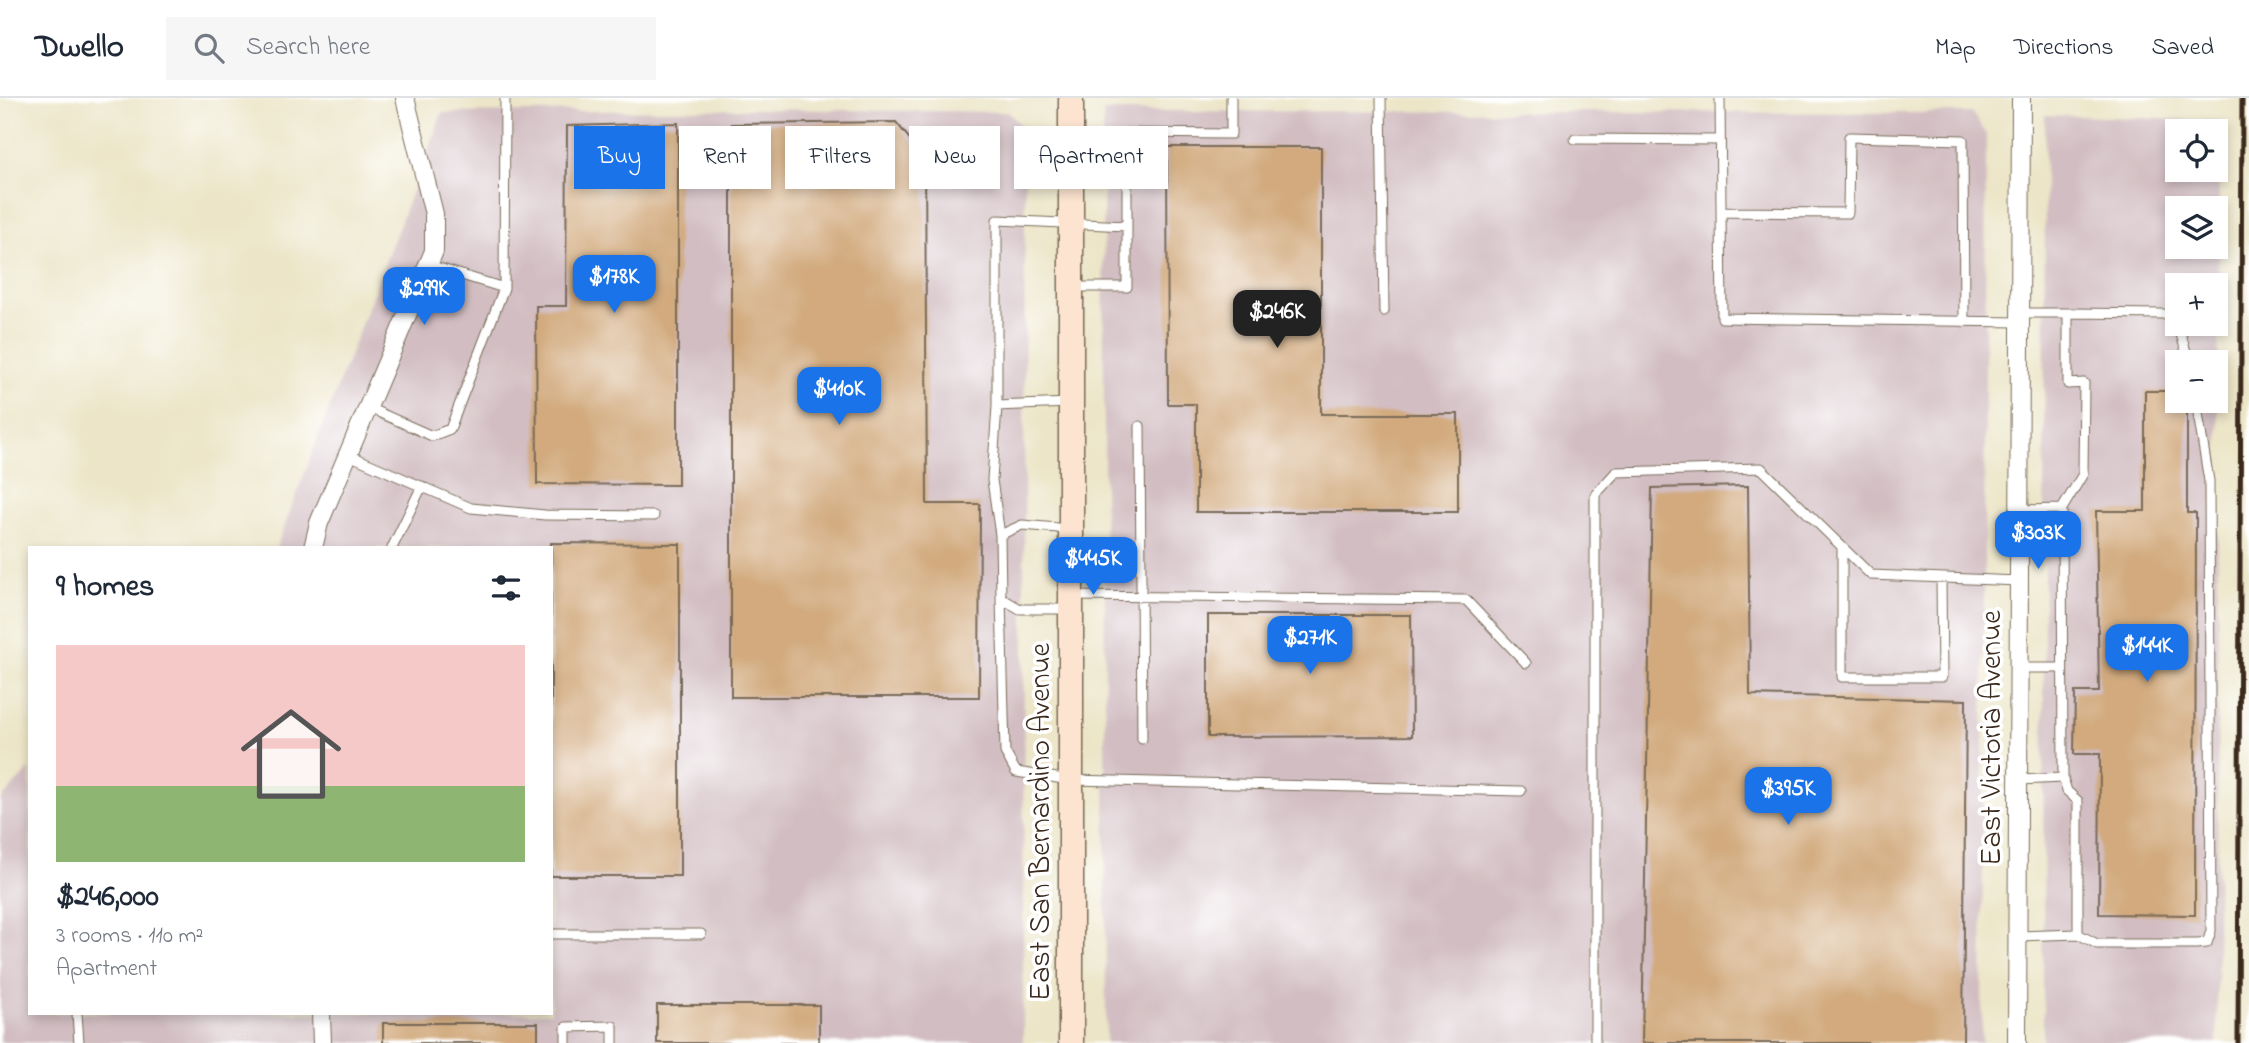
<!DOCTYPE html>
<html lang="en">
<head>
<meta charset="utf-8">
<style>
  body { margin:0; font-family:"Indie Flower",sans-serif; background:#f6f6f7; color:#1f2937; height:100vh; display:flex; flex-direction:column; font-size:26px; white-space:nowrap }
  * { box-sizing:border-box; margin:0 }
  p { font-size:23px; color:#747a83 }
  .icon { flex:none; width:38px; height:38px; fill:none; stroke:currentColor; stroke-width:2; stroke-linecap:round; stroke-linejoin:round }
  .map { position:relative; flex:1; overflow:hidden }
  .drawer { position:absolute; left:28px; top:448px; width:525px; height:469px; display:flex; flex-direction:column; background:#fff; border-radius:0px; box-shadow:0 4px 10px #0003 }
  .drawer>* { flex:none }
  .guide { position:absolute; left:574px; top:28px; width:665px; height:63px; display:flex; gap:14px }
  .controls { position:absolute; left:2165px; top:21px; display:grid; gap:14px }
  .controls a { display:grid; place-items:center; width:63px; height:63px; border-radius:0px; background:#fff; box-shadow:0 4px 10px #0003; font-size:35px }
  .price { position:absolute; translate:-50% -60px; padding:0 16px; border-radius:14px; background:#1a73e8; color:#fff; font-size:23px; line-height:46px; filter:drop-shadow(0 2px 4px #0008) }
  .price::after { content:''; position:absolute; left:50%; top:42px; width:21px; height:16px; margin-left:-10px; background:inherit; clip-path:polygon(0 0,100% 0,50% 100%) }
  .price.current { background:#222; color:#fff }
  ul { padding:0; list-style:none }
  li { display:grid; align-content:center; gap:14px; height:371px; padding:0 28px }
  li span { display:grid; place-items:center; height:217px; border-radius:0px; color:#555 }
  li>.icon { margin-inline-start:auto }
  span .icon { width:126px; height:126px; fill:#fffc; stroke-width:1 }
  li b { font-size:30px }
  h2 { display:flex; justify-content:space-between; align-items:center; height:84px; padding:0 28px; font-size:30px }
  .tag { padding:0 24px; border-radius:0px; background:#fff; box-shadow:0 4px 10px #0003; font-size:24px; line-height:63px }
  .tag.current { background:#1a73e8; color:#fff }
  header { display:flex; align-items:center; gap:42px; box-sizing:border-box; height:98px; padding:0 35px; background:#fff; border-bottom:2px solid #e0e1e3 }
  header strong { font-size:33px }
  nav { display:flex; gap:38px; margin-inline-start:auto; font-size:24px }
  .search { width:490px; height:63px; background:#f6f6f7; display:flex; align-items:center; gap:18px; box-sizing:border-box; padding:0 24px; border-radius:0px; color:#747a83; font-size:26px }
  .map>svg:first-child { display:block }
  .industrial { fill:#d2bec2; fill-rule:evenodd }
  .building { fill:#d2aa7e }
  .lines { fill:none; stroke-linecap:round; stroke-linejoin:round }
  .lane-casing { stroke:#796b59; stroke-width:11 }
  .street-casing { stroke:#796b59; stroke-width:20 }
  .secondary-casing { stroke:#796b59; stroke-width:27 }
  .lane { stroke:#fff; stroke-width:9 }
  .street { stroke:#fff; stroke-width:18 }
  .secondary { stroke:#fde4d0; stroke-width:24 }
  .rail { stroke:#3b2a1e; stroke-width:5 }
  .labels { text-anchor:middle; stroke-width:7; stroke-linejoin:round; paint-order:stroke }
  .street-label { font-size:30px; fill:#3b2a1e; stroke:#fff }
</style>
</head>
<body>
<header>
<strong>Dwello</strong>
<div class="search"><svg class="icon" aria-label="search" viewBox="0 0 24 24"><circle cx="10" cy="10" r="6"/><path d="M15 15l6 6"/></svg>Search here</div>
<nav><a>Map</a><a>Directions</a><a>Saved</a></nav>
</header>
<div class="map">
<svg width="2249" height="945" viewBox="0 0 2249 945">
  <rect width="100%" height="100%" fill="#fff"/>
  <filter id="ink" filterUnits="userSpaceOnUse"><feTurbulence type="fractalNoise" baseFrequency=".0143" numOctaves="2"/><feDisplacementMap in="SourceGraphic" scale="14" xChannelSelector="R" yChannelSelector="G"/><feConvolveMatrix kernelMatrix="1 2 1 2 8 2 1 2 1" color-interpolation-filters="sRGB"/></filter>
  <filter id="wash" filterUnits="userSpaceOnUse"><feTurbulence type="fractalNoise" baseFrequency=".00686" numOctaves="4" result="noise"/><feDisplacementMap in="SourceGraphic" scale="28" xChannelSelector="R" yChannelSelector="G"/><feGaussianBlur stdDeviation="1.57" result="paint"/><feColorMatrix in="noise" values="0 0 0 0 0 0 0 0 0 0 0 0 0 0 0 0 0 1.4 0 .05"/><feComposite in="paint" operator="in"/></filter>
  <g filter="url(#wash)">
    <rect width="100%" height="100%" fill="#ece5c7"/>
    <path class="industrial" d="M753,11l255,3 17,18 -2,913h-1023v-243l30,-31v244h521v-465h-275l166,-435z
      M1103,13l869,2 14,21 -4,909h-876z
      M2045,17l174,6 -2,922h-174zM2177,33h39v39h-39zM2177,110h39v39h-39zM2177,187h39v39h-39zM2177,264h39v39h-39z"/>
    <g id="blocks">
      <path class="building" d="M896,24l29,36 2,346h53l-1,193h-248v-573z
        M678,25v362l-141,-1 -1,-178h30l1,-180z
        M1167,49h154v267h137v98h-262v-108h-28z
        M2145,293h32v10h10v112h9l-1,402 -96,-1 1,-160h-26l1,-62h24l-3,-181h49z
        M1748,388l2,209 216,5 -3,343h-321l10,-555z
        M551,445l129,1v332h-129z
        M1208,517h203l1,121 -204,1z
        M657,907h162v38h-162z
        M383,925h155v20h-155z"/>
    </g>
  </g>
  <g filter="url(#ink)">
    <use href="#blocks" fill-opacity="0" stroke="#796b59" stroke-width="2"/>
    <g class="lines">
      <g class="lane-casing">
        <path id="lane" d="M1381,0l3,213
          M1720,0l2,220 298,4
          M1575,41l145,1
          M1721,114l127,1 1,-76 114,3 1,182
          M429,167l75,23
          M1071,189h56v-61
          M2020,215h48v71l16,-1 -1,91 -21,35
          M2068,215l96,1 13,9
          M2178,226l11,38
          M997,308v-186l130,6v-93l104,1v-36
          M369,310l63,28 18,-7 54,-141 1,-190
          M1140,328l2,313
          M349,357l122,53 74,7 109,1
          M1000,437l22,-10 48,4
          M392,450l30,-62
          M1842,450v129h100l-1,-99
          M1072,498l394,4 60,63
          M1001,500l4,154 11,20 55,8 450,11
          M1069,511h-49l-19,-11 -1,-63 -8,-55 5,-74 73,-3
          M2019,570h43
          M2018,682l45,-2
          M551,836h150
          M2078,836l19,10h100l10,-1 4,-12 -2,-450 -13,-80
          M2018,838l60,-2v-133l-11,-10 -4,-13 -1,-269 -43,1
          M77,915l2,30
          M566,945v-16l47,-1v17
          M1595,945v-548l21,-23 145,-4 110,107 148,6"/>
      </g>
      <g class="street-casing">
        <path id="street" d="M313,450l6,-25 115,-272v-37l-29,-116
          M321,915l1,30
          M2017,945l4,-945"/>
      </g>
      <g class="secondary-casing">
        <path id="secondary" d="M1071,0v945"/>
      </g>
      <use href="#lane" class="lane"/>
      <use href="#street" class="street"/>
      <use href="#secondary" class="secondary"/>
      <path class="rail" d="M2238,945l4,-945"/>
    </g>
  </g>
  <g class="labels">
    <g class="street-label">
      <text transform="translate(1990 640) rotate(-90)" y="10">East Victoria Avenue</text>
      <text transform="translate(1039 724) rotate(-90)" y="10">East San Bernardino Avenue</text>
    </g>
  </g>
</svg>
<div class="controls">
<a><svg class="icon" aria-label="locate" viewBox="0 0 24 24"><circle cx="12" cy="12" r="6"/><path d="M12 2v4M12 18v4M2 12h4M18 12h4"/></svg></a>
<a><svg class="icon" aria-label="layers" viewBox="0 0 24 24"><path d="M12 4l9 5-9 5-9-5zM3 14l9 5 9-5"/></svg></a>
<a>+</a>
<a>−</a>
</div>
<b class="price" style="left:614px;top:217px">$178K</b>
<b class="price" style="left:424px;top:229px">$299K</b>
<b class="price current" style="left:1277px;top:252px">$246K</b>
<b class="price" style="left:839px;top:329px">$410K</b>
<b class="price" style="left:2038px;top:473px">$303K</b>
<b class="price" style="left:1093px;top:499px">$445K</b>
<b class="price" style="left:1310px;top:578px">$271K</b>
<b class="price" style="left:2147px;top:586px">$144K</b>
<b class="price" style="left:1788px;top:729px">$395K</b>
<div class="guide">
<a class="tag current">Buy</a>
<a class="tag">Rent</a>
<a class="tag">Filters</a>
<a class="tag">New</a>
<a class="tag">Apartment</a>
</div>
<section class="drawer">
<h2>9 homes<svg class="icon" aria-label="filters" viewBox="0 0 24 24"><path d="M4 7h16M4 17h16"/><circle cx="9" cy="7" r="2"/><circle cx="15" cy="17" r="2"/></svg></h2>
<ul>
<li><span style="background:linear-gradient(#f6c9c9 65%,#8fb573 0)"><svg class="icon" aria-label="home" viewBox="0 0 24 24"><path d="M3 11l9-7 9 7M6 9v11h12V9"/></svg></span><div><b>$246,000</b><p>3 rooms · 110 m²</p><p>Apartment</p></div></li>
</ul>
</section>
</div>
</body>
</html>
